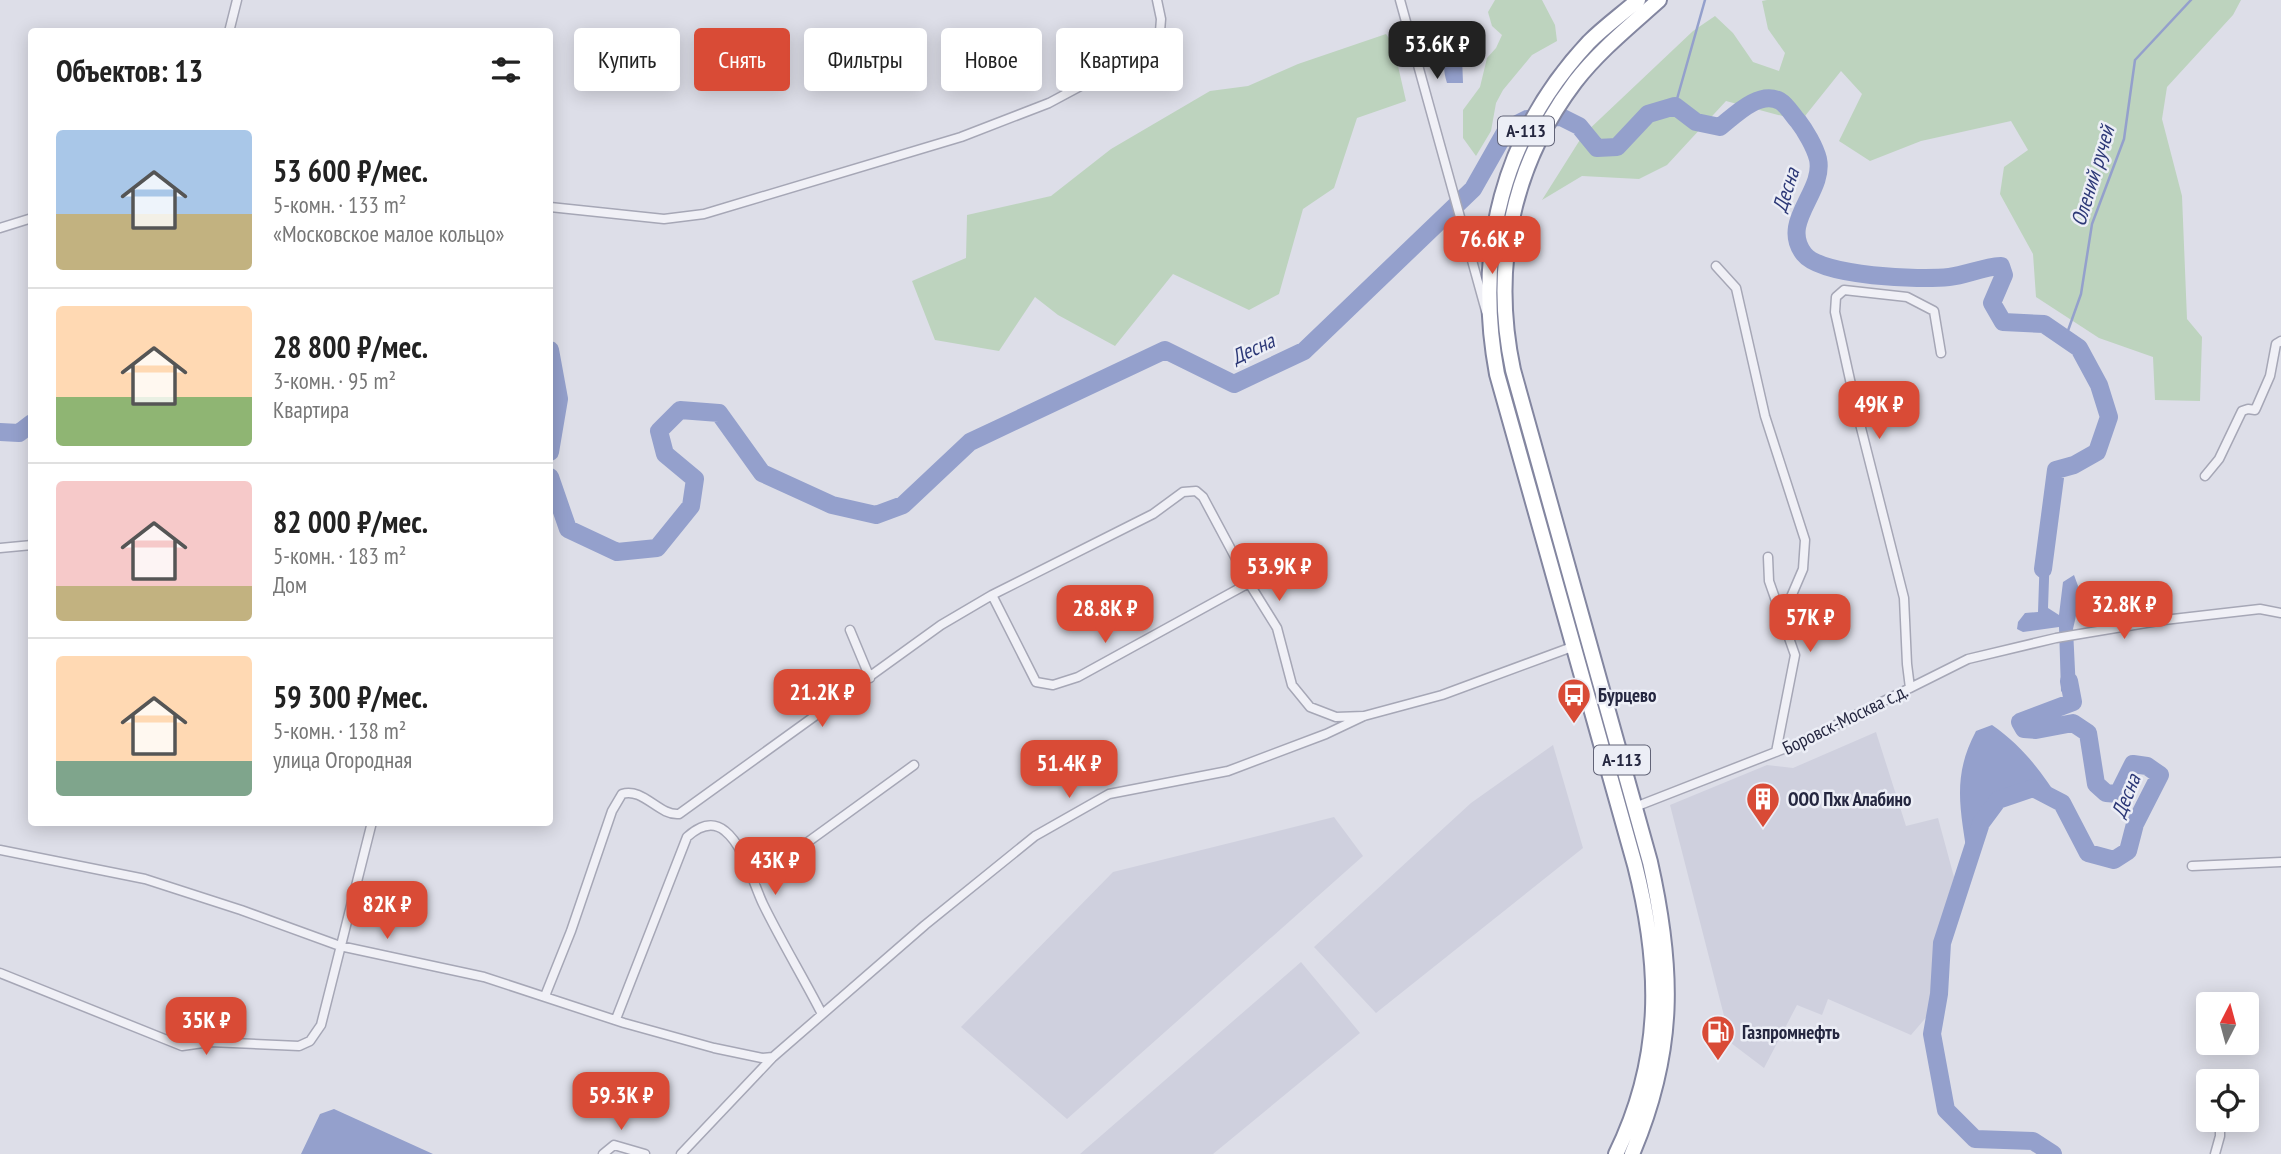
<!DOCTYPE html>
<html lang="ru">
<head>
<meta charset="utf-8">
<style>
  body { margin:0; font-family:"PT Sans Narrow",sans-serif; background:#f2f2f2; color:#222; height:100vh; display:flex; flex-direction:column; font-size:26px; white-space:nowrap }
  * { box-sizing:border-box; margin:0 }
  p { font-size:23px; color:#767676 }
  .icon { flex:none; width:38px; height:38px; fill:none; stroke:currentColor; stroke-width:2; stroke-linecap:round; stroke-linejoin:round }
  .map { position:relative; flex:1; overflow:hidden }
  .drawer { position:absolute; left:28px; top:28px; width:525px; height:798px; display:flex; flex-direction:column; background:#fff; border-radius:7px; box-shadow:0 4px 18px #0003 }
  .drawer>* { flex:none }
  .guide { position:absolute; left:574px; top:28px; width:665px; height:63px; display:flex; gap:14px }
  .needle { width:46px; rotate:6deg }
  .controls { position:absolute; left:2196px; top:992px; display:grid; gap:14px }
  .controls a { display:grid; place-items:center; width:63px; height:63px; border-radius:7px; background:#fff; box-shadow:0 4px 18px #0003; font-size:35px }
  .price { position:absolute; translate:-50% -60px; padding:0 16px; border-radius:14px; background:#d94b36; color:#fff; font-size:23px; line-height:46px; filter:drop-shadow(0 2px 4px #0008) }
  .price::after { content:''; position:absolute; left:50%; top:42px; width:21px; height:16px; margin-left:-10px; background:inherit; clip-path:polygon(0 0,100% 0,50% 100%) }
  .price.selected { background:#222; color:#fff }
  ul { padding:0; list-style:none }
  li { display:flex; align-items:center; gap:21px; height:175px; padding:0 28px }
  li+li { border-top:2px solid #e0e0e0 }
  li span { display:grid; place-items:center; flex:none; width:196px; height:140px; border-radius:7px; color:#555 }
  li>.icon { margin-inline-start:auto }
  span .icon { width:84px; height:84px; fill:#fffc; stroke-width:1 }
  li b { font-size:30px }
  h2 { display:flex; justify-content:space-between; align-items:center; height:84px; padding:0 28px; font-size:30px }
  .tag { padding:0 24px; border-radius:7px; background:#fff; box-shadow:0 4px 18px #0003; font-size:24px; line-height:63px }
  .tag.selected { background:#d94b36; color:#fff }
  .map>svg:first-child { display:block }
  .built { fill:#cfd0de }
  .green { fill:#bdd3be }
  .water { fill:#94a0cc }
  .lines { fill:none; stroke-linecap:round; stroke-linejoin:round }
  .stream { stroke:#94a0cc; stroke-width:2.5 }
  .river { stroke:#94a0cc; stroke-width:18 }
  .minor-casing { stroke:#a6a7b6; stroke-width:11 }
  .trunk-casing { stroke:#8386a0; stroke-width:18 }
  .minor { stroke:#f0f0f6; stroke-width:8 }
  .trunk { stroke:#fff; stroke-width:14 }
  .labels { text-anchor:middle; stroke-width:5; stroke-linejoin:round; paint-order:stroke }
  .shield { fill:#eceef6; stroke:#616377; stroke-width:2 }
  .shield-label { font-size:18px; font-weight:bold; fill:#252740 }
  .poi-label { font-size:19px; font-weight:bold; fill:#252740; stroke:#eceef6; text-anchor:start }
  .street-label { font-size:19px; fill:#252740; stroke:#eceef6 }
  .water-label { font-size:21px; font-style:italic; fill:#2c3877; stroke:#eceef6 }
</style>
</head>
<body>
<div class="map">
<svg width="2281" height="1154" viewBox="0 0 2281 1154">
  <rect width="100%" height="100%" fill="#dddee8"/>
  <path class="built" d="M1876,732l30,94 32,-8 16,59 -19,65 -6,72 -18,21 -83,-36 -6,16 -25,-10 -33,63 -33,-25 -61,-238 97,-40 26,3z
    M1553,745l30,103 -207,165 -62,-66 157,-144z
    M1334,817l29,39 -296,263 -106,-92 152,-155z
    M1301,962l59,71 -147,121h-133z"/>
  <path class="green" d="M1495,0h47l13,25 2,16 -25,14 -29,35 -7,13 -5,28 -15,25 -13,-18v-28l17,-23 7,-29 9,-10 6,-13 -10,-9 -4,-14z
    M1767,0h474l-8,15 -66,72 -5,32 20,77 5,123 15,18 -2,64 -45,-1 -2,-43 -54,-19 -63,-41 -3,-43 -33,-60 4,-27 24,-17 -17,-29 -90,20 -51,20 -31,-20 23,-47 -21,-23 -40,50 -75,-20 -59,64 -28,14 -57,-3 -40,24 41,-65 110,-104 22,-15 18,17 20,29 26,9 6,-18 -17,-24 -6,-28z
    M1386,34l7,10 13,57 -49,17 -23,70 -31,21 -24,85 -30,16 -76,-36 -58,72 -57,-31 -23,-18 -36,54 -64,-11 -23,-59 54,-23 1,-43 84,-19 60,-47 99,-58 38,-5 50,-22z"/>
  <path class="water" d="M1454,45l8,12 1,26h-16c-4,-12 -4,-23 0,-35z
    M2046,547l4,3 -2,58 11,7 4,-33 11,-7 7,19 -8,35 3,62 -3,11 -12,-11 -2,-64 -36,5 -6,-3 1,-7 7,-9 13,-1 2,-59z
    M1992,725c33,23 50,48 71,80l-30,-17 -35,12 -17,23 -13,38c-7,-50 -17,-83 8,-130z
    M334,1109l99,45h-132l19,-40z"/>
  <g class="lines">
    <path class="stream" d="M1675,106l30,-106
      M2065,339l16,-45 11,-70 32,-85 11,-79 56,-60"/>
    <path class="river" d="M550,350l9,49 -9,53
      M0,432l19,1 13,-10
      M550,477l18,52 49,23 40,-4 34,-42 4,-27 -30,-25 -6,-23 21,-21 39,3 43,60 70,32 44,10 27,-10 67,-63 195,-92 69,34 70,-33 169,-162 34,-60 20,-10 34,-2 18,9 18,22 20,-1 31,-33 27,-8 21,16 24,5c15,-12 39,-37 60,-26 7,4 13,15 18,20 7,9 17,26 20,38 7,33 -39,63 -14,95 18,23 117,26 145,23 18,-2 33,-10 52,-11l3,9 -12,28 11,19 41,2 35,24 20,37 10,32 -12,35 -23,13 -18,5 -13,99
      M2053,1154l-20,-13 -58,-2 -29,-29 -14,-76 7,-40 3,-51 39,-120 17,-23 35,-12 29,15 26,50 26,7 14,-9 7,-27 25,-49 -13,-9 -14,-2 -15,30 -12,-1 -10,-9 -8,-51 -15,-10 -37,7 -12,-1 -4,-7 53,-20 -4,-21"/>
    <g class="minor-casing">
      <path id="minor" d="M1400,0l86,311
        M229,32l8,-32
        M550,207l114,12 40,-5 257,-77 88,-34 110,-59 2,-25 -4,-19
        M0,228l32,-10
        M1716,266l20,22 29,128 40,124 -2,29 -21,49
        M2205,476l14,-17 23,-48 6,-2 7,1 1,-2 14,-32 6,-32 5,-3
        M0,548l32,-3
        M1768,557l1,24 26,74 -19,97
        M992,595l44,87 17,3 25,-8 171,-94
        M850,630l20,48
        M1910,688l-3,-24 -3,-66 -46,-182 -23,-104 1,-15 8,-7 63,7 27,14 7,42
        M1635,807l169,-66 164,-82 88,-21 108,-18 96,-11 21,4
        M0,850l145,29 96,31 99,36 144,31 140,46 90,25 48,10 11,-1
        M2192,866l89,-4
        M754,881l160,-116
        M0,973l182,73 28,-4 89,4 11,-5 11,-16 51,-203
        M545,996l26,-65 41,-120 10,-17c21,-7 37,22 57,20l262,-189 51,-30 161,-81 30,-22 13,-1 7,6 46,86 28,45 15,57 18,22 26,10 28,-1
        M616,1019l71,-182c11,-10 25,-17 38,-6 19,15 28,52 38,73 18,37 40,73 59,110
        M603,1154l11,-9 31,9
        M681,1154l92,-97 152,-132 110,-89 74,-42 119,-23 98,-37 38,-18 78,-21 130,-48
        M2215,1154l5,-18v-16"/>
    </g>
    <g class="trunk-casing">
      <path id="trunk" d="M1616,1154c47,-96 45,-187 19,-289l-138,-491c-23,-124 5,-239 92,-332 15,-15 33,-28 49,-42
        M1632,1154c44,-103 42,-185 18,-292l-137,-492c-22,-103 -1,-205 62,-288 24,-31 55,-56 84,-82"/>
    </g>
    <use href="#minor" class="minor"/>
    <use href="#trunk" class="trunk"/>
  </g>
  <defs>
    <g id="bus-pin" transform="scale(1.75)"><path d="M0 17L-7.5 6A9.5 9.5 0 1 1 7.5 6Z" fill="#d94b36" stroke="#eceef6"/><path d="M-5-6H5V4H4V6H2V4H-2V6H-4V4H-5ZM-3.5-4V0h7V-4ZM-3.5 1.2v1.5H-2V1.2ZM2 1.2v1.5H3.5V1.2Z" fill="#fff"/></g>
    <g id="building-pin" transform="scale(1.75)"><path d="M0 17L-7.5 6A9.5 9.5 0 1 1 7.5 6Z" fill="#d94b36" stroke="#eceef6"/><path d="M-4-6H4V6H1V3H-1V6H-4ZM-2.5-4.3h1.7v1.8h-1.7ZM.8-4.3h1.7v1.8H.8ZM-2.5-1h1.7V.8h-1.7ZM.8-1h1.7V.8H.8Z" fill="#fff"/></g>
    <g id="fuel-pin" transform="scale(1.75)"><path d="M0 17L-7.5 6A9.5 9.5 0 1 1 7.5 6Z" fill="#d94b36" stroke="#eceef6"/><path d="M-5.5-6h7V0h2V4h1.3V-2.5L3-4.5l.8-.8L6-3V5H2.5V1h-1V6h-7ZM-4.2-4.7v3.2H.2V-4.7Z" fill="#fff"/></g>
  </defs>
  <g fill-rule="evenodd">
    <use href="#bus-pin" x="1574" y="695"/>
    <use href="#building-pin" x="1763" y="799"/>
    <use href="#fuel-pin" x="1718" y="1032"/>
  </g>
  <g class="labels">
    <g class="shield">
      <rect x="1498" y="116.5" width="56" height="29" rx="5"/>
      <rect x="1594" y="745.5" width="56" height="29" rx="5"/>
    </g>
    <g class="shield-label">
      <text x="1526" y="137">А-113</text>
      <text x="1622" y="766">А-113</text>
    </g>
    <g class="poi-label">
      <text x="1598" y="702">Бурцево</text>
      <text x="1788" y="806">ООО Пхк Алабино</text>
      <text x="1742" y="1039">Газпромнефть</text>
    </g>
    <g class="street-label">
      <text transform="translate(1845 719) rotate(-26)" y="7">Боровск-Москва с.д.</text>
    </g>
    <g class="water-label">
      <text transform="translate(2093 176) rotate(-73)" y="7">Олений ручей</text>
      <text transform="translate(1786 190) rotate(-72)" y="7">Десна</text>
      <text transform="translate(1253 349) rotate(-25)" y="7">Десна</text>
      <text transform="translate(2126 796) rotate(-68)" y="7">Десна</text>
    </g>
  </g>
</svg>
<div class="controls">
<a><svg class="needle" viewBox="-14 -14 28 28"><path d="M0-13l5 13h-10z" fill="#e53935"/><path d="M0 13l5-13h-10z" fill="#767676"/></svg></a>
<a><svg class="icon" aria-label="locate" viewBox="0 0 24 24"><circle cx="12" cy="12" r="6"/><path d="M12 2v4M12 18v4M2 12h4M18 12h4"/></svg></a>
</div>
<b class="price selected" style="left:1437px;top:81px">53.6K ₽</b>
<b class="price" style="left:1492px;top:276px">76.6K ₽</b>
<b class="price" style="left:1879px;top:441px">49K ₽</b>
<b class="price" style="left:1279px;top:603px">53.9K ₽</b>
<b class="price" style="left:2124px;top:641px">32.8K ₽</b>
<b class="price" style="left:1105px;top:645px">28.8K ₽</b>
<b class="price" style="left:1810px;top:654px">57K ₽</b>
<b class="price" style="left:822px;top:729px">21.2K ₽</b>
<b class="price" style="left:1069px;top:800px">51.4K ₽</b>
<b class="price" style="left:775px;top:897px">43K ₽</b>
<b class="price" style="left:387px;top:941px">82K ₽</b>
<b class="price" style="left:206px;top:1057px">35K ₽</b>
<b class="price" style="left:621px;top:1132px">59.3K ₽</b>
<div class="guide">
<a class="tag">Купить</a>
<a class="tag selected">Снять</a>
<a class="tag">Фильтры</a>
<a class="tag">Новое</a>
<a class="tag">Квартира</a>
</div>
<section class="drawer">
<h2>Объектов: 13<svg class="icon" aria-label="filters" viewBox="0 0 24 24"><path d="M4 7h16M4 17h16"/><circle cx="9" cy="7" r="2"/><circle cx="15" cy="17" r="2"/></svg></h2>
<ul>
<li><span style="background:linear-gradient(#a9c7e8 60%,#c2b280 0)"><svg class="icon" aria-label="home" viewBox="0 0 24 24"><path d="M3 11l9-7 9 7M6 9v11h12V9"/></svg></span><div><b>53 600 ₽/мес.</b><p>5-комн. · 133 m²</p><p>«Московское малое кольцо»</p></div></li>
<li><span style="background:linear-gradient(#ffd9b3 65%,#8fb573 0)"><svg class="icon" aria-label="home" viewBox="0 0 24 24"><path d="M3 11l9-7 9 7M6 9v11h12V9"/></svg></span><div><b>28 800 ₽/мес.</b><p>3-комн. · 95 m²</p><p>Квартира</p></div></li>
<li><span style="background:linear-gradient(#f6c9c9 75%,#c2b280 0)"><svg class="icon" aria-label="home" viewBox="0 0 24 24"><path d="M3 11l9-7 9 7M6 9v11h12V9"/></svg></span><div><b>82 000 ₽/мес.</b><p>5-комн. · 183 m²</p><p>Дом</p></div></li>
<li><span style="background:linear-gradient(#ffd9b3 75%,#7fa58c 0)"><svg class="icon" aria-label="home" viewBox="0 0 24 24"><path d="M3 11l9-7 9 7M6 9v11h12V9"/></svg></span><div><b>59 300 ₽/мес.</b><p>5-комн. · 138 m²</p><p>улица Огородная</p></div></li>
</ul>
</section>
</div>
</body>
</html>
